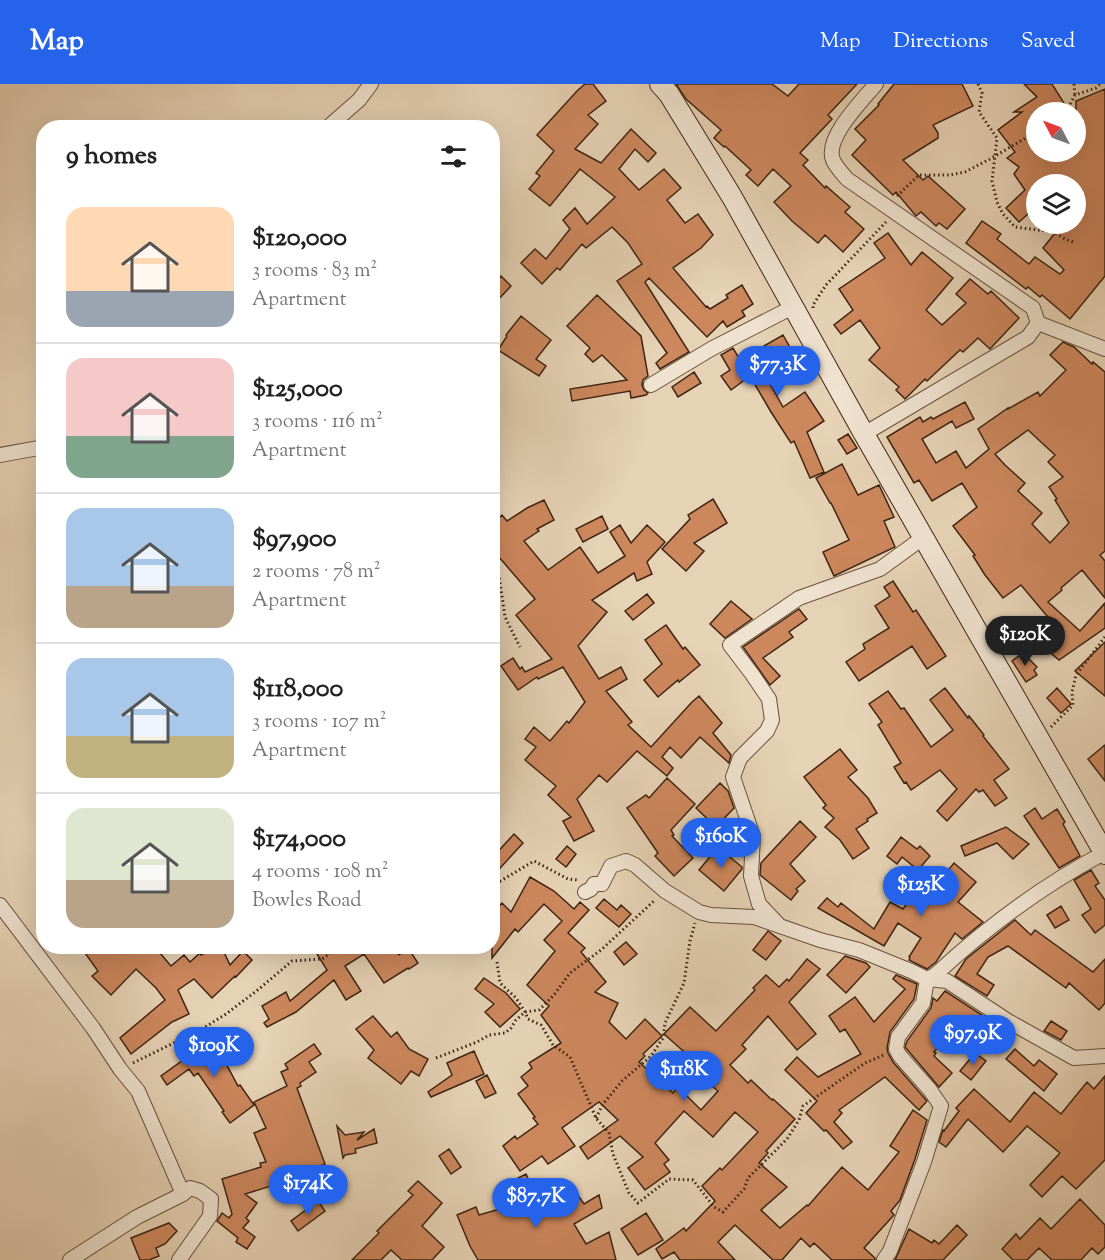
<!DOCTYPE html>
<html lang="en">
<head>
<meta charset="utf-8">
<style>
  body { margin:0; font-family:"Sorts Mill Goudy",serif; background:#f2f2f2; color:#222; height:100vh; display:flex; flex-direction:column; font-size:22px; white-space:nowrap }
  * { box-sizing:border-box; margin:0 }
  p { font-size:20px; color:#767676 }
  .icon { flex:none; width:33px; height:33px; fill:none; stroke:currentColor; stroke-width:2; stroke-linecap:round; stroke-linejoin:round }
  .map { position:relative; flex:1; overflow:hidden }
  .sheet { position:absolute; left:36px; top:36px; width:464px; height:834px; display:flex; flex-direction:column; background:#fff; border-radius:24px; box-shadow:0 6px 24px #0002 }
  .sheet>* { flex:none }
  .needle { width:39px; rotate:311deg }
  .tools { position:absolute; left:1026px; top:18px; display:grid; gap:12px }
  .tools a { display:grid; place-items:center; width:60px; height:60px; border-radius:50%; background:#fff; box-shadow:0 6px 24px #0002; font-size:30px }
  .price { position:absolute; translate:-50% -51px; padding:0 14px; border-radius:21px; background:#2563eb; color:#fff; font-size:20px; line-height:39px; filter:drop-shadow(0 2px 3px #0008) }
  .price::after { content:''; position:absolute; left:50%; top:36px; width:18px; height:14px; margin-left:-9px; background:inherit; clip-path:polygon(0 0,100% 0,50% 100%) }
  .price.current { background:#222; color:#fff }
  ul { padding:0; list-style:none }
  li { display:flex; align-items:center; gap:18px; height:150px; padding:0 30px }
  li+li { border-top:2px solid #e0e0e0 }
  li span { display:grid; place-items:center; flex:none; width:168px; height:120px; border-radius:18px; color:#555 }
  li>.icon { margin-inline-start:auto }
  span .icon { width:72px; height:72px; fill:#fffc; stroke-width:1 }
  li b { font-size:26px }
  h2 { display:flex; justify-content:space-between; align-items:center; height:72px; padding:0 30px; font-size:26px }
  header { display:flex; align-items:center; gap:36px; box-sizing:border-box; height:84px; padding:0 30px; background:#2563eb; color:#fff }
  header strong { font-size:28px }
  nav { display:flex; gap:33px; margin-inline-start:auto; font-size:21px }
  .map>svg:first-child { display:block }
  .building { fill:#cd875d; stroke:#3d2412; stroke-width:1.5; fill-rule:evenodd }
  .lines { fill:none; stroke-linecap:round; stroke-linejoin:round }
  .street-casing { stroke:#67503b; stroke-width:16 }
  .secondary-casing { stroke:#3d2412; stroke-width:22 }
  .path { stroke:#3d2412; stroke-width:3; stroke-dasharray:1.5 3; stroke-linecap:butt }
  .street { stroke:#efe2cf; stroke-width:14 }
  .secondary { stroke:#efe2cf; stroke-width:20 }
</style>
</head>
<body>
<header>
<strong>Map</strong>
<nav><a>Map</a><a>Directions</a><a>Saved</a></nav>
</header>
<div class="map">
<svg width="1105" height="1176" viewBox="0 0 1105 1176">
  <rect width="100%" height="100%" fill="#e6d2b5"/>
  <filter id="stains"><feTurbulence type="fractalNoise" baseFrequency=".00333" numOctaves="4"/><feColorMatrix values="0 0 0 0 .2 0 0 0 0 .09 0 0 0 0 .02 0 0 0 .5 -.17"/></filter>
  <radialGradient id="worn" r=".72"><stop offset=".6" stop-color="#630" stop-opacity="0"/><stop offset="1" stop-color="#630" stop-opacity=".3"/></radialGradient>
  <path class="building" d="M585,0h8l13,17 -18,14 10,9 -23,25 26,14 30,-34 25,24 -8,9 -13,-13 -16,20 20,21 25,-21 17,19 -14,12 18,23 13,-9 15,21 -12,13 -28,20 33,39 1,-1 3,3 18,-11 -2,-3 16,-10 11,19 -11,7 3,5 -18,11 -4,-6 -16,16 -58,-59 -4,4 44,70 -29,17 -4,-6 11,-10 -50,-72 25,-17 -14,-21 -16,-16 -26,21 -4,-4 -22,26 -3,-2 -15,16 -21,-21 14,-14 11,10 24,-30 -7,-9 12,-12 12,16 28,-27 -35,-28 -30,37 -21,-17 11,-13 -4,-3 18,-22 -17,-16 40,-44z
    M676,0h96l16,12 11,-12h58l-29,31 4,4 -32,34 8,7 -5,5 22,23 1,-2 24,21 -5,5 19,17 -21,23 -18,-17 -7,8 -26,-22 -18,-19 17,-16 -18,-17 -15,17 -12,-11 5,-5 -26,-24 -1,1 -10,-9 7,-8 -35,-31z
    M894,0h68l11,22 -40,19 5,8v5l-35,22 20,20 5,-4 37,33 -18,20 -8,-6 -3,3 -15,-14 -5,4 -20,-24 -3,3 -41,-40 14,-15 -11,-11 24,-24 -1,-1z
    M1024,0h28l15,24 -7,4h-24v40h18l4,5 11,-5h7v-51l29,-12v187l-35,43 -28,-24 -2,2 -12,-10 -2,2 -60,-46 16,-22 19,13 -4,5 32,25 6,-7 25,17 4,-4 -21,-22 12,-15 -11,-9h32v-40h-40v24v-1l-17,15 -13,-14 19,-18 -11,-16 5,-7 -12,-9 8,-6 -17,-22 24,-18h-8l23,-15z
    M888,149l23,32 11,-13 31,26 -27,32 16,15 24,-22 -10,-9 14,-15 18,15 3,-3 28,27 -29,31 -12,-11 -15,14 -3,-2 -33,31 -2,-2 -20,20 -9,-9 3,-3 -30,-27 11,-12 -20,-28 -19,14 -7,-9 19,-15 -14,-21 46,-31 -11,-15z
    M501,192l10,10 -19,20v-19z
    M597,211l44,41 7,40 -5,4 -1,5 2,5 4,3 -2,2 -15,3 -1,-7 -58,10 -2,-12 57,-9 -25,-25 -9,7 -8,-8 5,-6 -23,-22z
    M521,232l30,24 -15,19 10,7 -7,10 -41,-26 9,-14 -1,-1z
    M783,251l9,16 -18,11 6,11 -12,7 15,27 22,-15 19,29 -17,11 17,40 -14,6 -16,-37 -3,2 -20,-31 -21,-36 -19,14 -10,-14 9,-6 -9,-15 12,-7 7,12z
    M1063,258l11,5 18,17 1,-2 12,10v179l-5,4 5,6v37l-23,-28 -21,18 1,2 -14,12 32,29 25,-28v25l-46,32 -29,-24 17,-20 -26,-31 -18,13 -18,-23 -12,-19 2,-1 -22,-29 24,-19 -15,-24 -30,18 -13,-21 -5,3 -27,-46 33,-20 3,5 8,-5 2,2 32,-17 9,17 -18,9 -4,-7 -30,18 14,24 20,-12 10,17 23,-19 -11,-20 30,-21v1l30,-17 2,4 26,-26 -16,-15zM1028,346l27,25 -7,7 15,15 -14,10 8,12 -2,1 14,23 -19,20 -18,-19 10,-11 -24,-22 7,-8 -20,-18 -10,-11z
    M694,288l7,11 -23,14 -6,-10z
    M848,350l9,14 -10,6 -9,-14z
    M842,380l16,31 21,-10 15,32 -10,4 11,26 -61,29 -11,-24 26,-12 -18,-37h-1l-14,-25z
    M713,415l14,24 -33,20 10,8 -18,20 -24,-22 28,-30 -2,-4z
    M544,416l10,20 -17,9 2,2 -15,10 24,29 32,-23 18,26 27,-17 -15,-24 10,-7 11,18 16,-18 18,17 -18,20 5,12 -15,7 -3,-8 -42,27 15,12 -29,34 21,33 22,-12 6,12 -21,12 26,31 -4,3 23,22 41,-45 7,-6 23,27 -9,10 18,22 -2,8 -29,-26 -19,21 -11,-11 -8,10 11,11 -6,8 -30,-25 -30,31 -8,-7 -22,24 17,32 -20,10 -11,-20 8,-4 -23,-22 8,-9 -31,-26 11,-13 -11,-8 9,-12 16,14 17,-20 2,2 16,-21 -22,-35 -25,12 -1,-2 -19,13 -17,-24 12,-8 7,11 2,-2 3,5 27,-13 -36,-44 19,-16 -43,-50v-25l10,-9 5,6 20,-13z
    M602,432l6,13 -25,13 -7,-13z
    M893,497l20,31 3,-2 30,46 -19,13 -15,-23 -53,35 -13,-19 19,-13 -2,-5 26,-16 -14,-22 15,-10 -6,-9z
    M647,510l7,9 -21,17 -8,-9z
    M731,517l21,18 -27,19 -15,-14z
    M799,525l8,10 -18,13 4,5 -30,21 17,18 -10,9 -27,-38z
    M666,541l17,24 2,-2 15,18 -21,17 -1,-2 -20,17 -14,-17 18,-16 -17,-24z
    M1105,558v54l-30,-25z
    M1023,569l14,14 -3,3 3,5 -11,7 -14,-21z
    M945,604l23,30 1,-2 15,19 -1,1 26,33 -15,11 13,18 -12,8 -12,-16 -4,2 -3,-3 -29,32 -10,-10 20,-22 -17,-19 -29,20 -5,-8 -2,1 -10,-16 7,-4 -23,-38 4,-3 -13,-18 19,-13 13,18 3,-1 27,39 22,-17 -23,-30z
    M1057,604l14,16 -10,9 -14,-15z
    M1105,661v36l-17,-22z
    M840,665l17,21 -9,7 20,21 9,15 -10,6 1,2 -12,8 13,19 -16,11 -13,-19 -15,-13 9,-9 -11,-10 3,-3 -22,-28z
    M667,694l28,26 -24,26 3,5 -2,1 21,22 -19,18 -19,-20 3,-3 -31,-45 19,-13 3,3z
    M720,699l8,8 6,17 -18,19 -20,-19z
    M1035,724l7,11 15,-10 8,13 -2,2 17,32 -21,12 -35,-52z
    M800,737l16,16 -26,27 15,17 -9,8 2,2 -7,9 -31,-25 1,-12z
    M1006,743l23,17 -16,15 -16,-16 -32,13 -4,-10z
    M514,750l9,9 -31,34v-19z
    M901,753l16,12 3,-3 10,10 -12,14 -16,-13 -5,7 -10,-8z
    M567,762l9,8 -10,13 -10,-8z
    M718,763l24,20v2l-18,22 -25,-21z
    M954,779l22,19 -18,20 25,20 -21,17 -7,-6 -19,29 -9,7 -18,-9 1,-2 -1,-1 12,-19 -23,-15 -14,23 -66,-38 9,-10 11,9 3,-4 33,26 16,-27 13,7 17,-25 11,7z
    M1091,786l8,13 -4,3 10,14v25l-10,8 -13,-18 9,-6 -17,-29z
    M530,793l24,14 20,18 6,-7 9,8 -21,23 17,15 -4,4 25,30 -11,10 23,11 -9,19 17,17 19,-20 17,17 -19,18 2,2 -6,6 34,31 5,-6 23,23 17,-19 -5,-4 5,-5 -54,-48 26,-27 26,24 39,-41 -2,-2 13,-13 13,12 8,-8 2,2 18,-22 13,10 -31,33 27,32 -19,16 -29,-34 -26,29 4,4 -16,16 18,18 3,-3 21,20 1,-1 22,20 -29,32 2,2 -9,10 28,24 -26,23 19,18 27,-23 1,1 34,-39 26,23 31,-38 -9,-6 23,-36 14,10 -12,39 -15,41 -9,11 3,4 -30,33 11,10v2h-43l-18,-17 -4,4 -9,-9 -19,22h-9l-38,-35 -17,17 17,18h-55l-6,-8 -12,7 -6,-10 28,-21 2,3 29,-30 -13,-15 18,-18 2,2 36,-38 -23,-20 -22,25 -29,-26 -29,32 14,17 -5,4 6,8 -25,18 -17,-22 15,-11 -23,-21 -32,23 -8,-12 38,-27 -19,-18 -37,26 13,18 -27,18 -6,-8 -22,15 -17,-25 12,-10 2,3 21,-15 -5,-6 2,-1 -17,-23 10,-8 -7,-9 11,-9 -3,-5 32,-20 -20,-28 8,-9 -22,-21 28,-34 -11,-11 18,-19 -18,-17 -26,28 -3,-3 -23,29v-44l10,-11 9,9z
    M604,815l13,11 4,-5 10,9 -12,13 -23,-19z
    M1061,822l8,14 -14,8 -8,-13z
    M1015,836l16,15 4,-5 58,42 12,-13v44l-6,7 -30,-27 -3,5 -58,-42 -20,11 -11,17 17,11 -7,11 -32,-20 11,-17z
    M768,847l13,10 -15,19 -13,-10z
    M626,858l11,12 -13,11 -10,-13z
    M80,862h74l17,20 13,-11 6,7 10,-9 1,2 17,-9h3l9,19 13,-14 9,9 -16,17 -1,-1 -23,22 -18,-19 -16,11 11,24 -17,8 -41,32 -11,-16 45,-38 -9,-12 -20,-19 -25,26 -19,-19 6,-5z
    M312,862h81l6,9 9,-7 10,15 -9,6 -1,-1 -24,15 -20,-29 -19,12 16,25 -15,9 -12,-20 -38,32 -29,15 -3,-4 5,-4 -7,-13 24,-14 4,9 37,-31z
    M845,872l21,7 4,4 -24,26 -19,-18z
    M896,891l21,9 -3,15 -24,33 -3,16 1,5 5,9 34,39 -8,9 -34,-33 -46,33 3,3 -8,9 18,20 -9,7 -17,-19 -2,1 -18,-18 11,-12 -32,-31 12,-13 21,20 43,-23 -16,-25 -5,3 -11,-16 26,-19 19,25 31,-33 -12,-10z
    M484,894l22,15 14,16 -20,18 -15,-15 9,-8 -19,-15z
    M945,907l49,32 -16,26 -27,-17 -17,20 2,1 -2,3 18,17 -13,14 -34,-40 2,-6 24,-33 2,-10 4,3z
    M373,932l18,21 6,-5 12,17 19,10 -9,17 -8,-5 -10,13 -33,-26 6,-8 -18,-21z
    M1051,937l16,10 -6,9 -17,-9z
    M212,953l12,18 -2,1 16,30 2,-1 14,20 -24,18 -8,-11 2,-1 -26,-38 -4,3 -5,-7 -22,16 -6,-9 22,-16 -1,-2z
    M314,960l7,10 -12,8 7,10 -16,11 1,3 -4,2 28,76 -26,10 1,3 -55,17 12,9 -11,15 3,3 -6,7 12,9 -8,12 -11,-7 2,-4 -21,-17 5,-8 7,5 3,-4 -10,-35 39,-12 -1,-4 6,-1 -12,-29 12,-5 -12,-26 33,-16 -6,-14 7,-3 -3,-5z
    M1015,965l19,17 5,-6 18,14 -13,17 -38,-32z
    M474,967l10,23 -53,23 -3,-5 24,-17 -5,-12z
    M975,969l11,8 -15,19 -11,-9z
    M487,991l9,18 -11,5 -9,-17z
    M1105,992v84l-29,29 -14,-13 -20,21 -12,-12 30,-32 -33,-27 -24,26 -35,-33 -22,28 -7,-5 4,-12 1,1 15,-20 -3,-3 18,-19 36,33 24,-30 27,22 26,-32 7,7z
    M337,1042l8,9 19,-3 -7,8 17,-11 3,14 -22,6 1,4 -11,2 -2,3z
    M449,1065l12,18 -10,7 -12,-18z
    M526,1090l13,28 7,-4 2,4 23,-17 13,19 15,-9 3,13 -28,16 12,20 23,-12 7,28h-138l-8,-14 -13,-31 19,-8 3,8 41,-12 -10,-21z
    M418,1097l24,22 -20,23 22,21 -12,13h-30l-11,-10 -10,10h-29l27,-27 -2,-2 36,-36 -5,-4z
    M1080,1115l25,26v22l-7,7 -6,-6 -11,12h-29l-13,-12 -12,12h-14l-11,-11 14,-15 4,5 20,-21 11,11z
    M318,1117l7,10 -27,20 -7,-10z
    M646,1129l17,27 -25,15 -17,-26z
    M169,1139l8,8 -12,13 -9,4 3,8 -10,4h-9l-9,-22z
    M957,1141l10,10 -24,25h-48l14,-31 23,14 2,-3 5,4z"/>
  <g class="lines">
    <g class="street-casing">
      <path id="street" d="M327,44l32,-28 12,-16
        M1038,239l67,26
        M651,301l60,-36 82,-42
        M864,350l164,-97 10,-14 -5,-15 -186,-129c-5,-6 -11,-12 -14,-19 -9,-22 30,-60 43,-76
        M0,371l44,-8
        M585,808l6,-3 3,-5h8l9,-18 15,-5 9,4 30,26 34,21 12,3 43,2 66,23 39,10 52,21 16,8 8,-4c51,-47 108,-90 169,-122
        M0,821l93,123 27,41 18,22 45,103 7,-6 10,3 11,8 -1,17 -31,44
        M778,840l-19,-20 -8,-28 2,-40 -20,-59 7,-19 27,-27 5,-11 -3,-21 -17,-25 -22,-29 69,-47 81,-29 44,-32
        M70,1176l67,-43 46,-23
        M884,1176l6,-9 34,-89 17,-56 -11,-16 -30,-34 -4,-7 2,-12 25,-34 4,-24 20,2 61,40 66,37 31,-2"/>
    </g>
    <g class="secondary-casing">
      <path id="secondary" d="M660,0l9,10 63,103 132,237 241,420"/>
    </g>
    <path class="path" d="M978,0l4,9 -3,19 18,26 -5,43 5,21 6,12 12,13 39,5 11,7 8,3
      M1074,0l1,11
      M1066,28l9,-17 21,-7 4,-4
      M897,112l22,-21h31l15,-3 25,-13 46,-27
      M813,224v-3l13,-20 60,-63
      M492,483l7,9 6,41 15,30
      M1051,643l22,-22 -1,-13 4,-17 29,-38
      M492,802l42,-25 34,18 10,1
      M497,878l3,21 16,15 9,14 3,7 13,6 12,20 17,12 26,61 13,15 4,21 16,39 9,10 31,-24 24,1 21,27 9,5 21,-23 4,-11 39,-39 12,-19 4,-14 62,-43 21,-9
      M436,974l41,-16 12,-7 16,-2 6,-5 5,-8 9,-8 14,-2 15,-15 16,-22 31,-23 54,-50
      M133,979l69,-34 24,-15 33,-25 33,-28 30,-2 18,-13
      M596,1034l7,-14 19,-23 29,-25 12,-18 2,-15 19,-40 6,-42 5,-18"/>
    <use href="#street" class="street"/>
    <use href="#secondary" class="secondary"/>
  </g>
  <rect width="100%" height="100%" filter="url(#stains)"/>
  <rect width="100%" height="100%" fill="url(#worn)"/>
</svg>
<div class="tools">
<a><svg class="needle" viewBox="-14 -14 28 28"><path d="M0-13l5 13h-10z" fill="#e53935"/><path d="M0 13l5-13h-10z" fill="#767676"/></svg></a>
<a><svg class="icon" aria-label="layers" viewBox="0 0 24 24"><path d="M12 4l9 5-9 5-9-5zM3 14l9 5 9-5"/></svg></a>
</div>
<b class="price" style="left:778px;top:313px">$77.3K</b>
<b class="price current" style="left:1025px;top:583px">$120K</b>
<b class="price" style="left:721px;top:785px">$160K</b>
<b class="price" style="left:921px;top:833px">$125K</b>
<b class="price" style="left:973px;top:982px">$97.9K</b>
<b class="price" style="left:214px;top:994px">$109K</b>
<b class="price" style="left:684px;top:1018px">$118K</b>
<b class="price" style="left:308px;top:1132px">$174K</b>
<b class="price" style="left:536px;top:1145px">$87.7K</b>
<section class="sheet">
<h2>9 homes<svg class="icon" aria-label="filters" viewBox="0 0 24 24"><path d="M4 7h16M4 17h16"/><circle cx="9" cy="7" r="2"/><circle cx="15" cy="17" r="2"/></svg></h2>
<ul>
<li><span style="background:linear-gradient(#ffd9b3 70%,#9aa5b1 0)"><svg class="icon" aria-label="home" viewBox="0 0 24 24"><path d="M3 11l9-7 9 7M6 9v11h12V9"/></svg></span><div><b>$120,000</b><p>3 rooms · 83 m²</p><p>Apartment</p></div></li>
<li><span style="background:linear-gradient(#f6c9c9 65%,#7fa58c 0)"><svg class="icon" aria-label="home" viewBox="0 0 24 24"><path d="M3 11l9-7 9 7M6 9v11h12V9"/></svg></span><div><b>$125,000</b><p>3 rooms · 116 m²</p><p>Apartment</p></div></li>
<li><span style="background:linear-gradient(#a9c7e8 65%,#b9a48a 0)"><svg class="icon" aria-label="home" viewBox="0 0 24 24"><path d="M3 11l9-7 9 7M6 9v11h12V9"/></svg></span><div><b>$97,900</b><p>2 rooms · 78 m²</p><p>Apartment</p></div></li>
<li><span style="background:linear-gradient(#a9c7e8 65%,#c2b280 0)"><svg class="icon" aria-label="home" viewBox="0 0 24 24"><path d="M3 11l9-7 9 7M6 9v11h12V9"/></svg></span><div><b>$118,000</b><p>3 rooms · 107 m²</p><p>Apartment</p></div></li>
<li><span style="background:linear-gradient(#dfe7d0 60%,#b9a48a 0)"><svg class="icon" aria-label="home" viewBox="0 0 24 24"><path d="M3 11l9-7 9 7M6 9v11h12V9"/></svg></span><div><b>$174,000</b><p>4 rooms · 108 m²</p><p>Bowles Road</p></div></li>
</ul>
</section>
</div>
</body>
</html>
